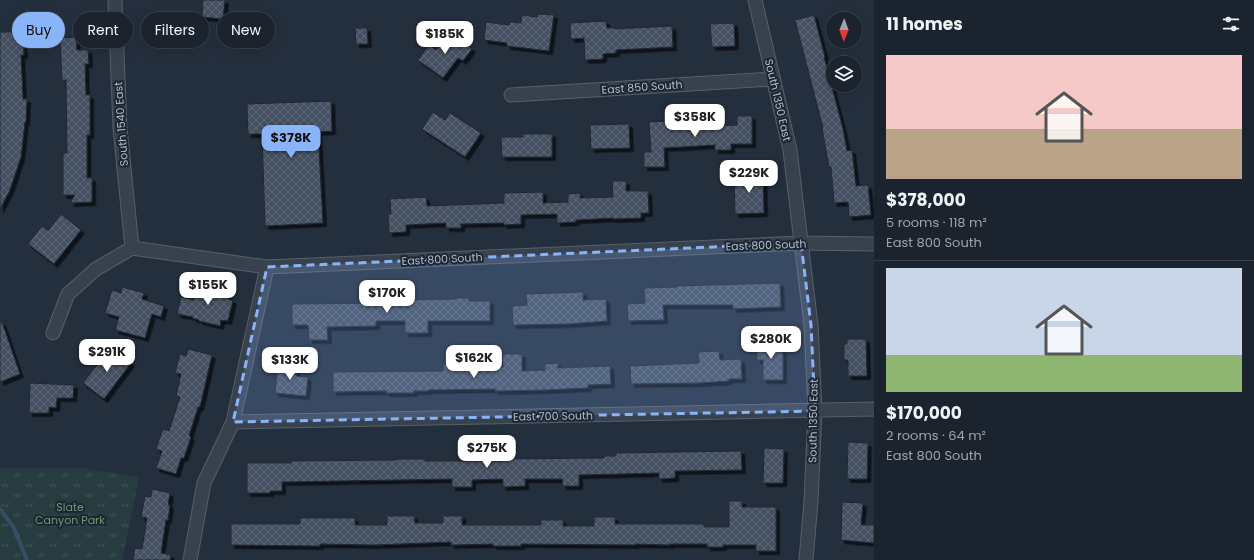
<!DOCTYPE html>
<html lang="en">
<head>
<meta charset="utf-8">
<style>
  body { margin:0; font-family:Poppins,sans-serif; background:#242b36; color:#f1f3f6; height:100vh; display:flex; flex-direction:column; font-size:15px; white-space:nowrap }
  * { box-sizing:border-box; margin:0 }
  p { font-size:13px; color:#a0a4aa }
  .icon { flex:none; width:22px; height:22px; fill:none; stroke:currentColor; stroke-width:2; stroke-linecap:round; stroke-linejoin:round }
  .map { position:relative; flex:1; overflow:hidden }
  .details { display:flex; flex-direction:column; background:#1b232e; width:380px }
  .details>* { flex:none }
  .banner { position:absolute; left:12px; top:12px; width:380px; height:36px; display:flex; gap:8px }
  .needle { width:26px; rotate:181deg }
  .controls { position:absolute; left:826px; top:12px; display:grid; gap:8px }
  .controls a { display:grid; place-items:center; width:36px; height:36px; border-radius:50%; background:#1b232e; box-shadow:0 4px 16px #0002,0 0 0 1px #39404a; font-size:20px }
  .price { position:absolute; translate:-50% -34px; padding:0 9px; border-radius:8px; background:#fff; color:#222; font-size:13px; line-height:26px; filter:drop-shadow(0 1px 2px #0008) }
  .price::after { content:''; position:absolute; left:50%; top:24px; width:12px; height:9px; margin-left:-6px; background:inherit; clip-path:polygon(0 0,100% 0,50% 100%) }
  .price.selected { background:#8ab4f8; color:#111 }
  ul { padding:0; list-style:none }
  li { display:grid; align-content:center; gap:8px; height:212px; padding:0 12px }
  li+li { border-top:1px solid #39404a }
  li span { display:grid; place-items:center; height:124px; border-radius:0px; color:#555 }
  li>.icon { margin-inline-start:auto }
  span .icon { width:72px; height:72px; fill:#fffc; stroke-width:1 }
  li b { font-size:17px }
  h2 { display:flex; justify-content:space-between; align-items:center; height:48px; padding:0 12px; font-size:17px }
  .pill { padding:0 14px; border-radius:18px; background:#1b232e; box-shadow:0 4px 16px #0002,0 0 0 1px #39404a; font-size:14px; line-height:36px }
  .pill.selected { background:#8ab4f8; color:#111 }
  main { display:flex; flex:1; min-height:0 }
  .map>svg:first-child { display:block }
  .grass { fill:url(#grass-tufts) }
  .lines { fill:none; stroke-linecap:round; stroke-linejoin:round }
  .stream { stroke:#394c67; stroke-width:4 }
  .building { fill:url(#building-cross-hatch); stroke:#1f2835; filter:url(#shadow) }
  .minor-casing { stroke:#565f6c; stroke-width:15 }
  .minor { stroke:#38414e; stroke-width:13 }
  .marked { fill:#8ab4f8; fill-opacity:0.2; stroke:#8ab4f8; stroke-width:3; stroke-dasharray:8 5; stroke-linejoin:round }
  .labels { text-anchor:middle; stroke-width:4; stroke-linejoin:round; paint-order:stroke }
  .street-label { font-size:11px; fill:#b4bcc9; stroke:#1d2633 }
  .park-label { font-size:11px; fill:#6b9a76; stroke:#1d2633 }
</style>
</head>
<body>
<main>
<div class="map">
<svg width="874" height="560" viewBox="0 0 874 560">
  <defs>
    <pattern id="grass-tufts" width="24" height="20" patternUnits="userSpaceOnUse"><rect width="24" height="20" fill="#263c3f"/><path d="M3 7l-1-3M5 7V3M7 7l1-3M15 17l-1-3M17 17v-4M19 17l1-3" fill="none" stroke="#435659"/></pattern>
    <pattern id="building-cross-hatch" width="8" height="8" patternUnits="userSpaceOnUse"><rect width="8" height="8" fill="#455162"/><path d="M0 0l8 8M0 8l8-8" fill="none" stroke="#5d6877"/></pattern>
    <filter id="shadow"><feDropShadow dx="3.5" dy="3.5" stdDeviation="0" flood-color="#0009"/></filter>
  </defs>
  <rect width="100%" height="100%" fill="#242f3e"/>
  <path class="grass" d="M0,468h83l56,9 -17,83h-122z"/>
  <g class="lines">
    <path class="stream" d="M0,509l14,19 13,32"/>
  </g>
  <path class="building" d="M203,0h22l-2,19 -21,-2z
    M538,14l16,1 -5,36 -42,-5v-3l-23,-3 2,-18 23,3 1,-3 11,1 1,-8 15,2z
    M814,15l11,42h-1l19,72 4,22 5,-1 4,36 12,-1 3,30 -22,2 -1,-15 -14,1 -3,-36h-2l-7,-39h1l-28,-108z
    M606,21l1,7h8v1l57,-3 1,21 -57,3v3l-13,1v5l-18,1 -1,-22 -13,1 -1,-16z
    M734,23l1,23 -23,1 -2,-23z
    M355,28h12l1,16h-12z
    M0,32h23l1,23h-3l2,44h4l-1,23h-1l-4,35 -11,33 -10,19z
    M449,32l23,17 -9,12 -5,-3 -15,20 -25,-18 11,-15 7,5z
    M76,37l1,13h11l1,14h-4l1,31h4v40h-3v43h5v24l-22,1 5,-8h-12v-42h4l-1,-73h-4l-2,-42z
    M331,101l1,30 -14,1 5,91 -58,3 -3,-92h-14l-1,-30z
    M433,112l12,8 5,-7 31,20 -16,24 -43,-28z
    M737,116h15v28h-21v6h-16v-5l-51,3 1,19h-21v-15h7l-2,-30 18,-1 1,7 69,-3z
    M629,124l1,24 -39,1 -1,-24z
    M523,134h29v23h-50l-1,-20h22z
    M763,173l1,40 -29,1 -1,-40z
    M612,181h14v10h22l1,22h-8v5l-28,1v-1l-37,2v2l-19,1v-9l-36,1v9l-17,1v-2l-43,1v4h-15v-5l-40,2v7l-17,1 -1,-19h3l-1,-15 36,-2 1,9 77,-3v-10l39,-1v11l25,-1v-8l12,-1v5l33,-1z
    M61,214l20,16 -27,34 -26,-20 14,-18 6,5z
    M780,283l1,24 -48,2v-4h-70l1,15 -36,1 -1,-17 18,-1 -1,-15 33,-1v-1z
    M206,286l22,5 -1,5 1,1v2l5,1 -5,21 -4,-1 -1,1 -2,-1 -1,6 -21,-5v-1l-7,-2 1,-1 -16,-3 4,-17 13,3 2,-8 8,2z
    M122,287l22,6 -2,6 22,7 -3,11 -9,-3 -7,24 -30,-8 4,-13 -14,-4 7,-23 9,3z
    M583,292v8l23,-1 1,22 -39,3 -55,1 -1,-19 15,-1 -1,-11z
    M455,298h14v3h21v20h-62v12h-23v-12h-29v5l-49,1 1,13h-19l-1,-15h-16v-21l100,-1v-1h12v-2l51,-1z
    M0,322h2l18,52 -20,8z
    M847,339h19l1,37h-19v-16h-4v-16h3z
    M756,343h25v8h2v29h-20v-20h-6z
    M110,348l21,15 -27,36 -21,-16z
    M188,349l24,6 -12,52h-2l-9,29 2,1 -7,21h-3l-5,16 -20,-6 6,-17 -6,-2 7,-20 6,2 11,-34 -4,-1 5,-22 -6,-1 5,-19 6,2z
    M719,351l1,9 21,-1 1,20h-13v2l-29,2 -69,1 -1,-18 69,-3 -1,-11z
    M502,354h20v17l23,-1v-6l13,-1v5l52,-2 1,18 -23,1v3l-44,2 -49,1v-2l-67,1v1h-14v2h-28v-2l-53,1v-20l110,-1v-7h21v5h31v-2h8z
    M278,363l19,2 -1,11 12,1 -2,19 -31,-3z
    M30,383l44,2 -1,13h-16l-1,10 -7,-1v6h-20z
    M848,442l20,1 -1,36h-20z
    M764,448l20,1 -1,34h-20z
    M741,451l1,19 -67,1v7l-16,1v-6l-80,2v11h-16l-1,-7h-37v7l-22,1v-8l-31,1v7h-20v-8l-170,3v9h-12v2h-23v-30h44v-2l106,-1v-1h28v2h78v-2l101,-1v-2h12v-3z
    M152,489l18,4 -2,12h2l-2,15h-2l-5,33 10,2 -1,5h-37l2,-12 7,1 5,-31 -6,-1 4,-21 6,1z
    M729,501h13v6h34v44h-20v-6h-33v2h-16v-3h-37v1l-34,-1v1l-115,-1v2h-28v-2l-42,1v-3l-77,3 -54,-1v2l-89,-1v-21h69v-6h55v7h32v-9h27l1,7h28v-7h19v9h79v-5h22v6h31v-9h21v7h89v3h25z
    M842,502l21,1 -2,22h13v18l-33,-3z"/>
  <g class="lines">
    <g class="minor-casing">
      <path id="minor" d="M115,0l5,128 12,120
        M755,0l35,150 21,175 4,86 -4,90 -5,59
        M511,95l262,-16
        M53,333l15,-39 28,-25 36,-21 135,19 534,-24 73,1
        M233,422l641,-13
        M190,560l14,-77 29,-61 34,-155"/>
    </g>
    <use href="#minor" class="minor"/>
  </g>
  <path class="marked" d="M801,243l10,82 4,86 -582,11 34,-155z"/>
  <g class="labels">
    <g class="street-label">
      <text transform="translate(642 87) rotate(-4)" y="4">East 850 South</text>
      <text transform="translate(778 100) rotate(77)" y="4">South 1350 East</text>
      <text transform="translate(121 124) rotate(-94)" y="4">South 1540 East</text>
      <text transform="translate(766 245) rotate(-2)" y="4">East 800 South</text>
      <text transform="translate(442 259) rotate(-3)" y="4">East 800 South</text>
      <text transform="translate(553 416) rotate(-1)" y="4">East 700 South</text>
      <text transform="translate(813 421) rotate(-89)" y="4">South 1350 East</text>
    </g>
    <g class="park-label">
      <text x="70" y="511">Slate<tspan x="70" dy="13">Canyon Park</tspan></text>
    </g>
  </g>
</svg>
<div class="controls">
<a><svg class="needle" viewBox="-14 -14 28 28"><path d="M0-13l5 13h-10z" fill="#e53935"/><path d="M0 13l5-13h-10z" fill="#a0a4aa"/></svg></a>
<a><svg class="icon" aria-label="layers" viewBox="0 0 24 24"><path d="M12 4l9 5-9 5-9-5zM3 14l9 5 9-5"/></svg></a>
</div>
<b class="price" style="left:445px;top:55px">$185K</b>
<b class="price" style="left:695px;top:138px">$358K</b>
<b class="price selected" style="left:291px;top:159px">$378K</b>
<b class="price" style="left:749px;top:194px">$229K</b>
<b class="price" style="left:208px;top:306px">$155K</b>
<b class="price" style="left:387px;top:314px">$170K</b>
<b class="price" style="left:771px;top:360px">$280K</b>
<b class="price" style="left:107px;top:373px">$291K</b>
<b class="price" style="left:474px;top:379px">$162K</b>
<b class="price" style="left:290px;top:381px">$133K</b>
<b class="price" style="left:487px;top:469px">$275K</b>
<div class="banner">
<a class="pill selected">Buy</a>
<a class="pill">Rent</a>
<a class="pill">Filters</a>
<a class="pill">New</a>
</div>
</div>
<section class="details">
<h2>11 homes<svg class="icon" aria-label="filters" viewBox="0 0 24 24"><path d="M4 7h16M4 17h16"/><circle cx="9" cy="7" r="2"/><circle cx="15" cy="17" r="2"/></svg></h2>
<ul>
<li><span style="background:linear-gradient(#f6c9c9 60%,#b9a48a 0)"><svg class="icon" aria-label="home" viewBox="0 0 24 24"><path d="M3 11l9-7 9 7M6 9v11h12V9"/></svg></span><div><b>$378,000</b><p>5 rooms · 118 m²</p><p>East 800 South</p></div></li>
<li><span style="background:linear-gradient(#c9d6e8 70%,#8fb573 0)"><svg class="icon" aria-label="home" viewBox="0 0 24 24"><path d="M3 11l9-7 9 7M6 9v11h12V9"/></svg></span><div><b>$170,000</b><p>2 rooms · 64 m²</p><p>East 800 South</p></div></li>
</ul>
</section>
</main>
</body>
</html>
